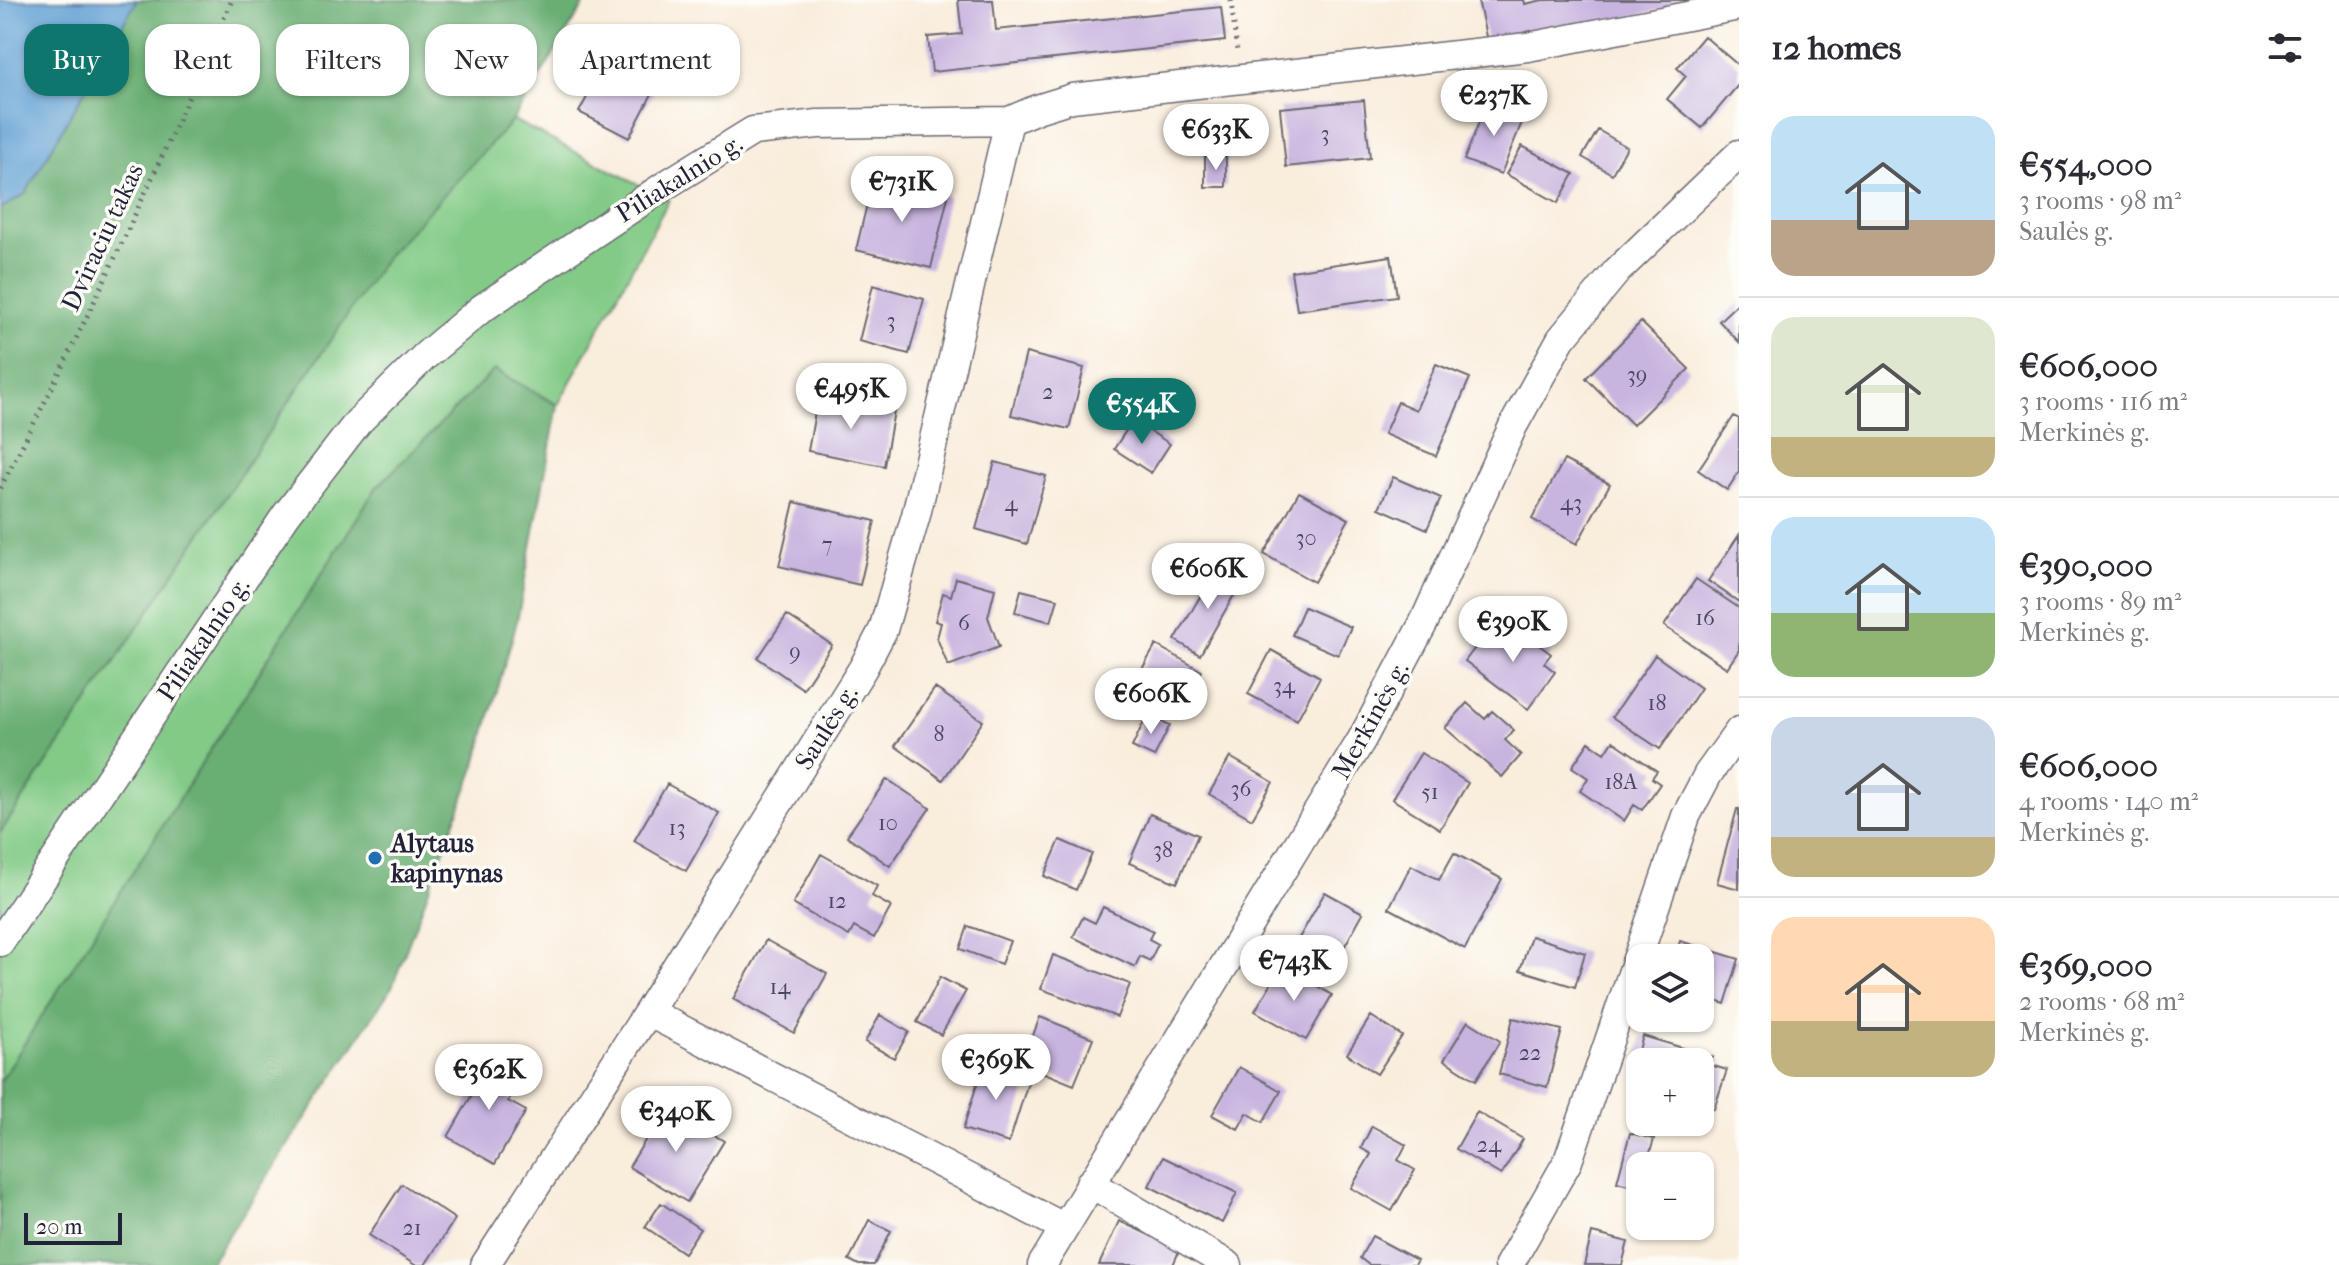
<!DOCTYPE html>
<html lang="en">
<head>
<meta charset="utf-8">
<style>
  body { margin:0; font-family:"IM FELL French Canon",serif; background:#f7f7f7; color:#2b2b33; height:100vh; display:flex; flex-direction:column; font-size:30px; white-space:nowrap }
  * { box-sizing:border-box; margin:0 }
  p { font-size:26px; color:#7c7c81 }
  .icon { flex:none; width:44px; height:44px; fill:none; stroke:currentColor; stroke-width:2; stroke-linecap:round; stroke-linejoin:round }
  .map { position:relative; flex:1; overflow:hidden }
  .details { display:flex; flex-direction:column; background:#fff; width:600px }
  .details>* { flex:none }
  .hud { position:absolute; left:24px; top:24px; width:760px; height:72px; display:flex; gap:16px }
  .controls { position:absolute; left:1626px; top:944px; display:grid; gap:16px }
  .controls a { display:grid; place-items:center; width:88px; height:88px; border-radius:16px; background:#fff; box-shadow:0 2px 6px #0004; font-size:40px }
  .scale { position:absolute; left:24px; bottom:20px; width:98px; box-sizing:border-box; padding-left:8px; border:4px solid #22223b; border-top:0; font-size:22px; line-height:28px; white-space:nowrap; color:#22223b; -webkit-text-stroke:6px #fdfcf7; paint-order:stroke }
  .price { position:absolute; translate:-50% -68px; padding:0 18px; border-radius:28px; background:#fff; color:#222; font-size:26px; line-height:52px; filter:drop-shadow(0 2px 4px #0008) }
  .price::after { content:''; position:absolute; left:50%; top:48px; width:24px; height:18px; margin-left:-12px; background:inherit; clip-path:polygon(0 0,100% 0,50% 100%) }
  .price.active { background:#0f766e; color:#fff }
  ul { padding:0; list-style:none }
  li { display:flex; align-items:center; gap:24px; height:200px; padding:0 32px }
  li+li { border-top:2px solid #e1e1e2 }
  li span { display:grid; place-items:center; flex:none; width:224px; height:160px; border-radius:24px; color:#555 }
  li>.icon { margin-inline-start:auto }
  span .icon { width:96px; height:96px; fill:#fffc; stroke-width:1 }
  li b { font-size:34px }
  h2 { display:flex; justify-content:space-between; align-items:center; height:96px; padding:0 32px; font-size:34px }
  .chip { padding:0 28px; border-radius:24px; background:#fff; box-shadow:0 2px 6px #0004; font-size:28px; line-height:72px }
  .chip.active { background:#0f766e; color:#fff }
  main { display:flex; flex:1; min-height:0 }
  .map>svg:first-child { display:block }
  .green { fill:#82ca86; stroke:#527660; stroke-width:2 }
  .forest { fill:#69ae73; stroke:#466857; stroke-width:2 }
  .water { fill:#61a0d4; stroke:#426188; stroke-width:2 }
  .building { fill:#c7b4df }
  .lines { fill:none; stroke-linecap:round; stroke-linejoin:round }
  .street-casing { stroke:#6d6973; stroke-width:31 }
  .path { stroke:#6d6973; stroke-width:5; stroke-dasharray:2 6; stroke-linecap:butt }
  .street { stroke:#fff; stroke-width:28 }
  .poi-dot { fill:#1f6fb2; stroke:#fdfcf7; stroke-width:3 }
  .labels { text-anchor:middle; stroke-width:7; stroke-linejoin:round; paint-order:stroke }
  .number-label { font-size:22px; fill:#4b4664 }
  .street-label { font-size:26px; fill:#22223b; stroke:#fdfcf7 }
  .poi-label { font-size:26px; font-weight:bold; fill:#22223b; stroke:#fdfcf7; text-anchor:start }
</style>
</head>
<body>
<main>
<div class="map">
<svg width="1739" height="1265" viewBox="0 0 1739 1265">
  <rect width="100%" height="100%" fill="#fdfcf7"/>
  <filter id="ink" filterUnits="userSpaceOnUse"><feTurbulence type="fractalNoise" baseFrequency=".0125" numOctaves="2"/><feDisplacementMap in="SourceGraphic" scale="16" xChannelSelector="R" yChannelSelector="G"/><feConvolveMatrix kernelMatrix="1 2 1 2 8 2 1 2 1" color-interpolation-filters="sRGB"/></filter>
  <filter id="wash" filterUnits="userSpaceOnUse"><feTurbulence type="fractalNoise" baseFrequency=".006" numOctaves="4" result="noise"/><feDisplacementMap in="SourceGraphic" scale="32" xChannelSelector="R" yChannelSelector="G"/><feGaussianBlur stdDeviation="1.8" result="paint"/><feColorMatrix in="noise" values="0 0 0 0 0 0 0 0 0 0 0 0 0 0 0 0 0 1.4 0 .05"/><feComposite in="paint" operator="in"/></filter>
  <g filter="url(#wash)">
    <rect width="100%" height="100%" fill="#f9eddc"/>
    <path class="green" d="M513,120l156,80 -111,205 -64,-35 -494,712v-249l386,-576z"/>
    <path class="forest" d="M137,0h450l-74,120 -127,137 -386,576v-624l25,-15z
      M494,370l64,35 -41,216 -42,147 -83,219 -183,278h-209v-183l376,-594z"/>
    <path class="water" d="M0,0h137l-112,194 -25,15z"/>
    <g id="blocks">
      <path class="building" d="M958,0h35l3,30 225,-23 4,34 -293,31 -4,-35 34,-3z
        M1478,0h46l1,4 18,-4h149v3l-159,35 -2,-7 -44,10z
        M1704,36l35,30v18l-37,44 -35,-29 19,-23 -9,-8z
        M615,45l49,26 -35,67 -50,-26z
        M1364,100l6,58 -84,9 -6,-59z
        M1487,102l37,15 -23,57 -37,-14z
        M1598,130l29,17 -15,27 -30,-17z
        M1522,146l52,28 -16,29 -52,-29z
        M1205,156h21v31h-21z
        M873,179l75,18 -17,71 -75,-18z
        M1391,256l6,40 -100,14 -6,-39z
        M873,285l51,14 -15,55 -50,-13z
        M1739,302v40l-20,-21z
        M1641,322l48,47 -56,56 -47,-47z
        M1026,353l58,15 -15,61 -58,-14z
        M1436,364l34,14 -34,78 -52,-22 14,-32 18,8z
        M818,396l76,15 -10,55 -76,-15z
        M1734,416l5,3v53l-12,18 -29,-20z
        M1133,420l37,24 -19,29 -37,-24z
        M1564,460l46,24 -33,60 -45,-25z
        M995,462l51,14 -19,68 -51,-15z
        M1393,477l48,21 -14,31 -48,-21z
        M1299,492l50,27 -35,63 -50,-28z
        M794,502l81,19 -15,64 -81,-19z
        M1739,535v67l-31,-21z
        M1217,567l25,14 -42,74 -25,-15z
        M956,578l39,11 -7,28 11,30 -51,19 -11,-28 4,-15 -6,-2 8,-28 8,3z
        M1696,579l43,29v42l-12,18 -63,-42z
        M1021,590l37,9 -7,23 -36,-10z
        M1304,607l47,20 -13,28 -46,-20z
        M787,615l45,30 -29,44 -45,-31z
        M1493,624l15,12 7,-9 36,27 -7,9 11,9 -27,37 -63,-48z
        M1156,645l46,26 -14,24 -46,-26z
        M1271,650l49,27 -23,43 -49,-26z
        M1655,655l46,33 -41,61 -48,-32z
        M935,688l48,33 -40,59 -48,-34z
        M1467,703l18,16 7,-8 22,19 -9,10 16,15 -19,22 -57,-49z
        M1147,715l23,10 -16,32 -22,-10z
        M1613,741l44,30 -5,7 8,6 -18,26 -8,-5 -10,16 -44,-30 8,-13 -16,-11 17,-25 16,11z
        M1421,753l47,30 -28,46 -48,-30z
        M1230,757l43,25 -21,37 -43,-25z
        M887,779l43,29 -40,58 -43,-30z
        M667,784l52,29 -33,58 -52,-30z
        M1737,809h2v80l-22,-6z
        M1150,814l48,21 -21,48 -48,-20z
        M1060,840l32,14 -16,36 -32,-14z
        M1454,853l48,26 -37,70 -76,-41 22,-43 28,15z
        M821,854l56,32 -5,10 19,11 -17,31 -20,-11 -5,9 -56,-32z
        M1325,892l38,21 -31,56 -38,-22z
        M1103,907l50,24 -4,8 9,5 -8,17 -10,-5 -5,11 -62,-30 10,-20 12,6z
        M968,926l42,15 -9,23 -41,-15z
        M1531,936l54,17 -10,34 -55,-17z
        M766,940l61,34 -33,59 -61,-34z
        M1680,941l59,18 -14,45 -25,-8v-38h-25z
        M1053,955l77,29 -13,33 -76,-28z
        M1282,965l50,30 -26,45 -51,-29z
        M940,977l26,14 -25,44 -24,-13z
        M880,1015l29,17 -15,26 -29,-16z
        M1371,1016l31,20 -25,38 -30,-20z
        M1040,1017l53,21 -19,47 -52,-21z
        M1513,1018l49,12 -15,57 -48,-13z
        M1468,1021l32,20 -24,39 -32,-20z
        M1643,1036l70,21 -3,8 17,5 -13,39 -14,-4v-43h-56l-8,-2z
        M478,1055l43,24 -13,22 18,10 -31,53 -47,-27 33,-58 -12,-7z
        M984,1062l46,14 -21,67 -46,-14z
        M1239,1067l42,24 -18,31 -16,-9 -9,16 -26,-14z
        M666,1106l58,35 -37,61 -58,-35z
        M1477,1112l46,27 -22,36 -45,-26z
        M1372,1126l34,19 -8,15 17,10 -23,41 -41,-23 20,-34 -10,-6z
        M1630,1133l24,6 -5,17 35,10h-44v22l-23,-6z
        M1163,1157l74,36 -15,30 -73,-37z
        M402,1184l53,35 -30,46h-10l-46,-30z
        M661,1203l39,26 -16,24 -39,-26z
        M869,1220l22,11 -17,34h-15l-10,-5z
        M1119,1221l61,28 -7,16h-74z
        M1592,1233l36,9 -6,23h-38z
        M1372,1236l45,24 -3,5h-45l-9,-7z"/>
    </g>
  </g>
  <g filter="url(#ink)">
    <use href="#blocks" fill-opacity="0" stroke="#6d6973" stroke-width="2"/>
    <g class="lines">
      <g class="street-casing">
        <path id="street" d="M0,942l286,-427 72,-93 67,-66 56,-47 188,-126 84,-52 65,-7 191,-3 28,-12 35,-11 456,-51 211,-41
          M648,1012l415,215
          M1090,1183l138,82
          M485,1265l163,-253 215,-344 20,-38 33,-115 93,-394
          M1042,1265l320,-526 62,-117 89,-196 48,-87 56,-68 122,-117
          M1509,1265l59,-104 118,-345 22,-42 31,-43"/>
      </g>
      <path class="path" d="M1231,0l6,51
        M0,488c85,-159 159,-324 232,-488"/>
      <use href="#street" class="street"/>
    </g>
  </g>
  <circle class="poi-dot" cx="375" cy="858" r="8"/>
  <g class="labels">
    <g class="number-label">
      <text x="1325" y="141">3</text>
      <text x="891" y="328">3</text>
      <text x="1637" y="382">39</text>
      <text x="1048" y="399">2</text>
      <text x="1571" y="510">43</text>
      <text x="1011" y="511">4</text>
      <text x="1306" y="545">30</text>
      <text x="827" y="552">7</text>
      <text x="1705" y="625">16</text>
      <text x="964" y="630">6</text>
      <text x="795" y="659">9</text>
      <text x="1284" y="693">34</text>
      <text x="1657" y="710">18</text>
      <text x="939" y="741">8</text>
      <text x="1621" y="789">18A</text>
      <text x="1241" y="796">36</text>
      <text x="1430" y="799">51</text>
      <text x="888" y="830">10</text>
      <text x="677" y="835">13</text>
      <text x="1163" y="857">38</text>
      <text x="837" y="908">12</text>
      <text x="780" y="994">14</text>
      <text x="1530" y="1060">22</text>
      <text x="1489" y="1152">24</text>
      <text x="412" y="1235">21</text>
    </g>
    <g class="street-label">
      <text transform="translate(679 178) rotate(-32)" y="9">Piliakalnio g.</text>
      <text transform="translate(102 237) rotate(-65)" y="9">Dviraciu takas</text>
      <text transform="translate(203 639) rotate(-56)" y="9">Piliakalnio g.</text>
      <text transform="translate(1370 720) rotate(-61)" y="9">Merkinės g.</text>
      <text transform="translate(826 727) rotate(-58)" y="9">Saulės g.</text>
    </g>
    <g class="poi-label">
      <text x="391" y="852">Alytaus<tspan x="391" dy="30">kapinynas</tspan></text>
    </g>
  </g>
</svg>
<div class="controls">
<a><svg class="icon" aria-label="layers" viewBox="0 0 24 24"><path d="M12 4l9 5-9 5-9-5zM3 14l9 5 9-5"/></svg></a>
<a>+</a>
<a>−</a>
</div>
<div class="scale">20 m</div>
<b class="price" style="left:1494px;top:138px">€237K</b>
<b class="price" style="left:1216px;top:172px">€633K</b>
<b class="price" style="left:902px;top:224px">€731K</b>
<b class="price" style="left:851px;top:431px">€495K</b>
<b class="price active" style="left:1142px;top:446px">€554K</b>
<b class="price" style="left:1208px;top:611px">€606K</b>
<b class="price" style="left:1513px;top:664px">€390K</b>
<b class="price" style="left:1151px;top:736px">€606K</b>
<b class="price" style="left:1294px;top:1003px">€743K</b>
<b class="price" style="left:996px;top:1102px">€369K</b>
<b class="price" style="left:489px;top:1112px">€362K</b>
<b class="price" style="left:676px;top:1154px">€340K</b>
<div class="hud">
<a class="chip active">Buy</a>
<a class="chip">Rent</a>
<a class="chip">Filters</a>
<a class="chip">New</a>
<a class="chip">Apartment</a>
</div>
</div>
<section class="details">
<h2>12 homes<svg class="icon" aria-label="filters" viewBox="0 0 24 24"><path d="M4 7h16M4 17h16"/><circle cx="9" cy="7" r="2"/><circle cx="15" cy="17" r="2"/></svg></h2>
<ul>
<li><span style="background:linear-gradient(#bfe0f5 65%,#b9a48a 0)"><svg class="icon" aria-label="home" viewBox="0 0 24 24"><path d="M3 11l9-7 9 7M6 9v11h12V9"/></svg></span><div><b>€554,000</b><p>3 rooms · 98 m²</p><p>Saulės g.</p></div></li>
<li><span style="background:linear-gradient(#dfe7d0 75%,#c2b280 0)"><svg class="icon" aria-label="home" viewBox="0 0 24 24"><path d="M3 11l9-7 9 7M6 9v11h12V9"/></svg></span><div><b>€606,000</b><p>3 rooms · 116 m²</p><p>Merkinės g.</p></div></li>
<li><span style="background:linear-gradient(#bfe0f5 60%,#8fb573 0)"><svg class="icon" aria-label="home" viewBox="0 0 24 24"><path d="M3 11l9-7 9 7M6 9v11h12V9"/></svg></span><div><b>€390,000</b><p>3 rooms · 89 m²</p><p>Merkinės g.</p></div></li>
<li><span style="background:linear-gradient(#c9d6e8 75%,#c2b280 0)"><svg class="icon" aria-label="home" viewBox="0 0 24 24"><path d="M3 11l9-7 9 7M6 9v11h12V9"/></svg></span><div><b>€606,000</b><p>4 rooms · 140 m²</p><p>Merkinės g.</p></div></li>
<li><span style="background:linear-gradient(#ffd9b3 65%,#c2b280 0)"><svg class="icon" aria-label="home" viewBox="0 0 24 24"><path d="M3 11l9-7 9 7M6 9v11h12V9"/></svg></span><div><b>€369,000</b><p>2 rooms · 68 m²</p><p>Merkinės g.</p></div></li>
</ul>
</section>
</main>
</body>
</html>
